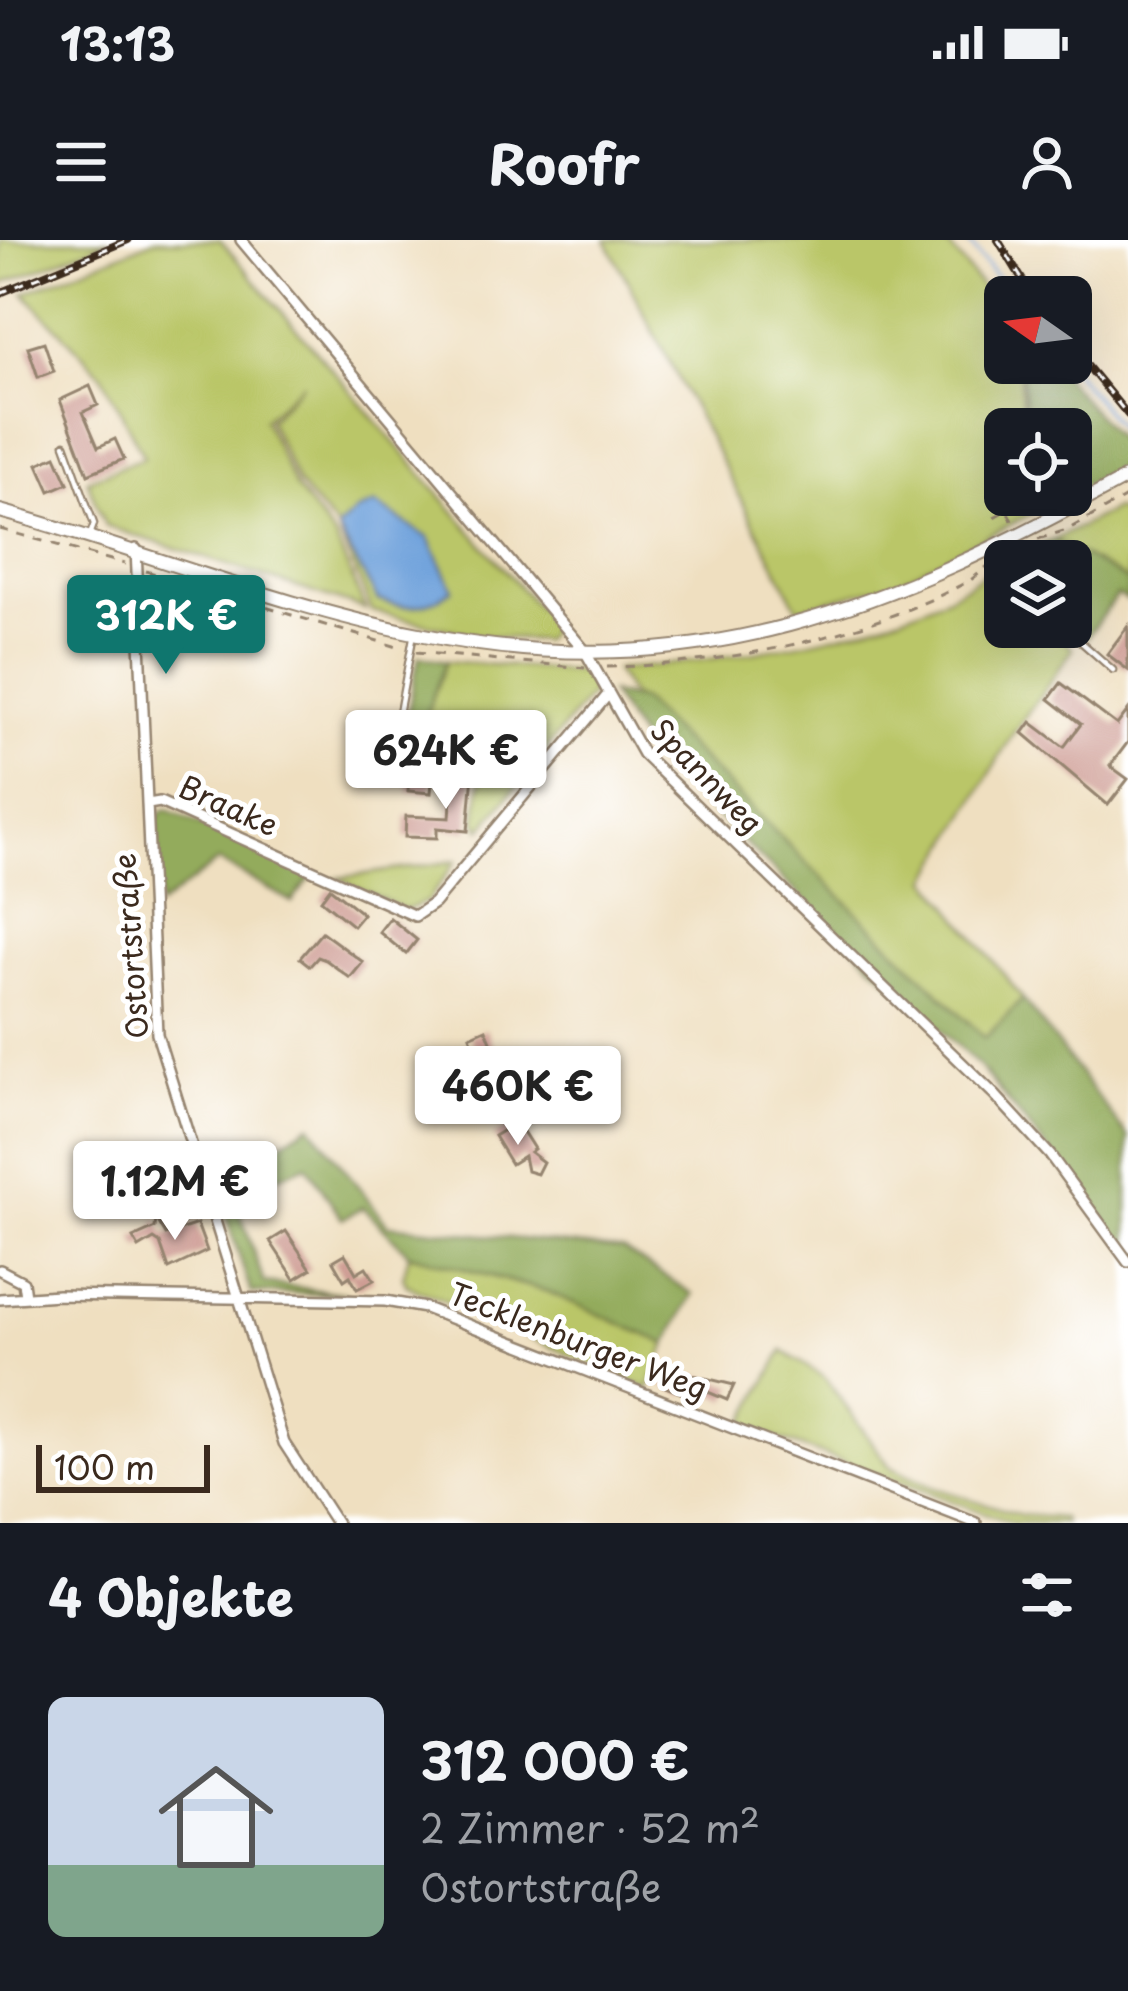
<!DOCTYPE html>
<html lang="de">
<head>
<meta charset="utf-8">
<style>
  body { margin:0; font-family:"Playpen Sans",sans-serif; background:#20242c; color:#f1f3f6; height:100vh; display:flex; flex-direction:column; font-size:45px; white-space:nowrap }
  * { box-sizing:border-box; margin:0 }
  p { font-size:39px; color:#9ea1a6 }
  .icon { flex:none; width:66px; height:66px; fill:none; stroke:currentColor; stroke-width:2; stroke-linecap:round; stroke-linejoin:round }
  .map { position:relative; height:1283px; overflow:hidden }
  .details { display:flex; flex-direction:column; background:#171b24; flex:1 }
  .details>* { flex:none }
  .needle { width:78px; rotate:284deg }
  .tools { position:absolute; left:984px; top:36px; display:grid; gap:24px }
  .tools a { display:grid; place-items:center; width:108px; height:108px; border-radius:18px; background:#171b24; box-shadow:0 12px 48px #0002; font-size:60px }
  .scale { position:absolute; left:36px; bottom:30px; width:174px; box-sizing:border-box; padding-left:12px; border:6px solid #3b2a1e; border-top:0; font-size:33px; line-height:42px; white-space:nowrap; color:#3b2a1e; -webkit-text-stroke:9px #fff; paint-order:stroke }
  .price { position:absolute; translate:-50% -102px; padding:0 27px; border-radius:12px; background:#fff; color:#222; font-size:39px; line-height:78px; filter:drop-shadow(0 3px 6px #0008) }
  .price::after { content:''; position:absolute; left:50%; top:72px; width:36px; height:27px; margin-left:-18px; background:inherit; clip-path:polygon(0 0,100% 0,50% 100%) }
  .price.active { background:#0f766e; color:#fff }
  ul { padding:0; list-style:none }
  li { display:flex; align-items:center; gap:36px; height:300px; padding:0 48px }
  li+li { border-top:3px solid #363941 }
  li span { display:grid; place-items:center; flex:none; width:336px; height:240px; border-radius:18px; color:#555 }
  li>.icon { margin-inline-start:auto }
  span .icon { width:144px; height:144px; fill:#fffc; stroke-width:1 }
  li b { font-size:51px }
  h2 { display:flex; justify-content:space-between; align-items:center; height:144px; padding:0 48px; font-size:51px }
  .status { display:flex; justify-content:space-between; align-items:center; height:84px; padding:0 60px; background:#171b24; direction:ltr }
  .status svg { height:33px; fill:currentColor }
  header { display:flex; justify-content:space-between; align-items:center; height:156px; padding:0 48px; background:#171b24; font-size:54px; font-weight:700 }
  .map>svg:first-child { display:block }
  .green { fill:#bac668; stroke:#7a7843; stroke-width:3 }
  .forest { fill:#93ab5c; stroke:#676a3d; stroke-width:3 }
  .water { fill:#71a3dc; stroke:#56667d; stroke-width:3 }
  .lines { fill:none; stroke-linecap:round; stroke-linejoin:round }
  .stream { stroke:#71a3dc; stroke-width:3 }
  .building { fill:#ce9b93 }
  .service-casing { stroke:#95846f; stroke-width:9 }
  .minor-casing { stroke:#95846f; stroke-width:14 }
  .tertiary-casing { stroke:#95846f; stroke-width:16 }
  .path { stroke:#95846f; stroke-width:3; stroke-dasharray:9 9; stroke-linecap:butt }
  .service { stroke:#fff; stroke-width:4.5 }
  .minor { stroke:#fff; stroke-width:9 }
  .tertiary { stroke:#fff; stroke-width:12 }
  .rail-casing { stroke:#3b2a1e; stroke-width:8 }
  .rail { stroke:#fff; stroke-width:3; stroke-dasharray:9; stroke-linecap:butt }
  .labels { text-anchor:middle; stroke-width:10; stroke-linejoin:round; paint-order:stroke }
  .street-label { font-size:30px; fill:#3b2a1e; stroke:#fff }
</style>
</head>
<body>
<div class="status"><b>13:13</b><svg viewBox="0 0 49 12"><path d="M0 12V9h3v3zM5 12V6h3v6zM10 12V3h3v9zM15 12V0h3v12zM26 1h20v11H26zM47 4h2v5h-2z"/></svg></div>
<header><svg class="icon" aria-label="menu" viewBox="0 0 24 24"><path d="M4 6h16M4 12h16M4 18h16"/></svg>Roofr<svg class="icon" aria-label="person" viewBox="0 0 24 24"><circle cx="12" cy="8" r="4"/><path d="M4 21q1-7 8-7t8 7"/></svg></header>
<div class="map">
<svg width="1128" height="1283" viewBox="0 0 1128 1283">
  <rect width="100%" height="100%" fill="#fff"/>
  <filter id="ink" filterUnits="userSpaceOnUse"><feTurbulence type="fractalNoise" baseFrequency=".00833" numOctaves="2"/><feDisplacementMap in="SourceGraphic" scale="24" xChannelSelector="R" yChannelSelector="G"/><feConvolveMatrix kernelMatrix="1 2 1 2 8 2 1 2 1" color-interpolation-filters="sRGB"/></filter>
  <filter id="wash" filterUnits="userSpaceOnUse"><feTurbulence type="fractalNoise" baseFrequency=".004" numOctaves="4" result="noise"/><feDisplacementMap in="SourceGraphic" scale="48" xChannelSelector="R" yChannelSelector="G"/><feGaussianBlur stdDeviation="2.7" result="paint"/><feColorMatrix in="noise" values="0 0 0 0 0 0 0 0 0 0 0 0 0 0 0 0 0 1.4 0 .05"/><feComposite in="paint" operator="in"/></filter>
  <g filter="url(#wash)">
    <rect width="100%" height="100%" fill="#efdfc0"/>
    <path class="green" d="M0,0h109l-109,45z
      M154,0h66l327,379 4,11 -8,11 -70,-6 -101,-24 -35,-82 -39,-45 -29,-64 34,-37 -39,36 31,68 40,51 30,71 -260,-83 -18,-46 57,-23 -42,-82 -78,-82z
      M606,0h338l61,76v47h13l7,66h-20v66h49l2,6 -159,81 -99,27z
      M1115,269l13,8v64l-74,-41z
      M993,325l12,14v48h46l22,22 -59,83 -85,147 94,120 -38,40 -356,-346 -14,-23c100,-9 305,-35 378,-105z
      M446,421l137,11 11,18 -112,139 -6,-7 5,-41 -15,-59 -42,-2z
      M456,621l-28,40 -22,9 -68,-32z
      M409,1014l137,37 121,53 -18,45 -242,-104 -4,-8z
      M783,1111l42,27 65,89 42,20 89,28 42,3 1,5h-51l-271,-97z"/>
    <path class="forest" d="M1021,123h30l77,87v11l-57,32v-64h-44z
      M1054,300l74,41v20l-11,-6 -33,46 -15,-14 2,-66 -64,-2z
      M419,416l27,5 -22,59 -17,-3z
      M610,453l31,7 344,338 38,-39 105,138v111l-150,-183 -331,-315z
      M166,569l146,67 -20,26 -74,-41 -59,45 -2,-90z
      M310,884l78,101 235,25 70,44 -26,50 -121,-53 -137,-37 -46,-47 -21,12 -35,-54 -73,29 30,89 83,11 -96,-1 -35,-109z"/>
    <path class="water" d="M376,264l53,34 24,51c-27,19 -45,22 -75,11l-41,-71 20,-18z"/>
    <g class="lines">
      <path class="stream" d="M966,0l47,57
        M1067,123l61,75"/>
    </g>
    <g id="blocks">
      <path class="building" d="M44,102l10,29 -16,6 -10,-30z
        M90,146l8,19 -15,7 15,35 17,-8 9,20 -36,15 -28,-74z
        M56,216l12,27 -18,8 -12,-27z
        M1128,386v44l-21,-16z
        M1061,443l56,42 11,-15v32l-18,24 18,13 -20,26 -85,-72 8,-11 33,25 17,-23 -32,-25z
        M412,488l47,3 -2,25 -23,-2 -3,39 -23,-2z
        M453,532l20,2 -5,57 -31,-3v10l-32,-1 1,-21 44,2z
        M330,648l33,26 -10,12 -32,-26z
        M390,678l27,22 -11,14 -27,-22z
        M322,692l41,30 -13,16 -24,-18 -8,-3 -8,9 -10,-8z
        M486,789l13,33 -16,6 -13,-32z
        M543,818l15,24 -24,15 7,11 -16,10 -22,-34z
        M517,882l17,27 -4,3 13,10 -6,12 -10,-3 -3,-15 -13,8 -17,-28z
        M156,978l10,17 31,-11 10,27 -38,18 -9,-26 -6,-4 -15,9 -6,-10 22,-10z
        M286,991l25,38 -16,10 -25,-38z
        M345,1014l11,19 10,-6 8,13 -17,9 -7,-13 -6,4 -11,-19z
        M668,1135l21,9 4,-9 41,10 -7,15 -38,-16 -4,11 -22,-9z"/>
    </g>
  </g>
  <g filter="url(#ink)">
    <use href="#blocks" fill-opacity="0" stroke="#95846f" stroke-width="3"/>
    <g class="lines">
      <g class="service-casing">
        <path id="service" d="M65,204l29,80 -4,11
          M997,308l8,14
          M1064,387l49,43
          M399,529l-2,-45 16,-86"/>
      </g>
      <g class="minor-casing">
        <path id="minor" d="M241,0l344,411 58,103 352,341 55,60 78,107
          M136,309l21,485 127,409 52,80
          M148,564l12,-2 255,114 19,-13 172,-206
          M0,1030l23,12 2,14
          M0,1059l58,-4 327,6 40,7 551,215"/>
      </g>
      <g class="tertiary-casing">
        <path id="tertiary" d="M0,271c140,38 277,95 419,123 278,56 471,-27 709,-157"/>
      </g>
      <path class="path" d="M994,277l13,-7 5,11
        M0,289l125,35
        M1038,299l29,-9 61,-34
        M1025,308l6,9
        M146,331l255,77
        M416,412l169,16
        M607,427c119,-2 255,-29 360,-85 11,-6 19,-16 30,-23"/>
      <use href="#service" class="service"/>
      <use href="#minor" class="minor"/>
      <use href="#tertiary" class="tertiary"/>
      <g class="rail-casing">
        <path id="rail" d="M998,0l35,57
          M0,53l128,-53
          M1071,106l57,69"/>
      </g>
      <use href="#rail" class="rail"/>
    </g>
  </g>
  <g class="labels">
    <g class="street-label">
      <text transform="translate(706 537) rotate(46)" y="10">Spannweg</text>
      <text transform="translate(228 567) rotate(24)" y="10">Braake</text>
      <text transform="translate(132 706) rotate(-94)" y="10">Ostortstraße</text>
      <text transform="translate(578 1102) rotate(21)" y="10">Tecklenburger Weg</text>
    </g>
  </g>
</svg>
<div class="tools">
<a><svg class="needle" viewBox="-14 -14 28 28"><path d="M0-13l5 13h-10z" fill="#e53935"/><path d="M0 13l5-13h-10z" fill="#9ea1a6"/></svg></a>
<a><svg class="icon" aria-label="locate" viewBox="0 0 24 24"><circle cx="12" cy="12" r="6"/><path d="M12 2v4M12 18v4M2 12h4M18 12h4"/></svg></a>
<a><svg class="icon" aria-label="layers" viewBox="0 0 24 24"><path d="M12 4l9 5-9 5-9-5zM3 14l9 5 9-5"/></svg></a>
</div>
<div class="scale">100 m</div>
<b class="price active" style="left:166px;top:437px">312K €</b>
<b class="price" style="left:446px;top:572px">624K €</b>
<b class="price" style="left:518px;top:908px">460K €</b>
<b class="price" style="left:175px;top:1003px">1.12M €</b>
</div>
<section class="details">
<h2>4 Objekte<svg class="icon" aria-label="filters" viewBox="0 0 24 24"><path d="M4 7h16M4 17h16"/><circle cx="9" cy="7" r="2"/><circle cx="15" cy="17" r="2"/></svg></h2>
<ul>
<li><span style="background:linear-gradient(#c9d6e8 70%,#7fa58c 0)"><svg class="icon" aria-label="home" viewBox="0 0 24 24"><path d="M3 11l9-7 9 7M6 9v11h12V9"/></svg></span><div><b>312 000 €</b><p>2 Zimmer · 52 m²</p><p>Ostortstraße</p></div></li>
</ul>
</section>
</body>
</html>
